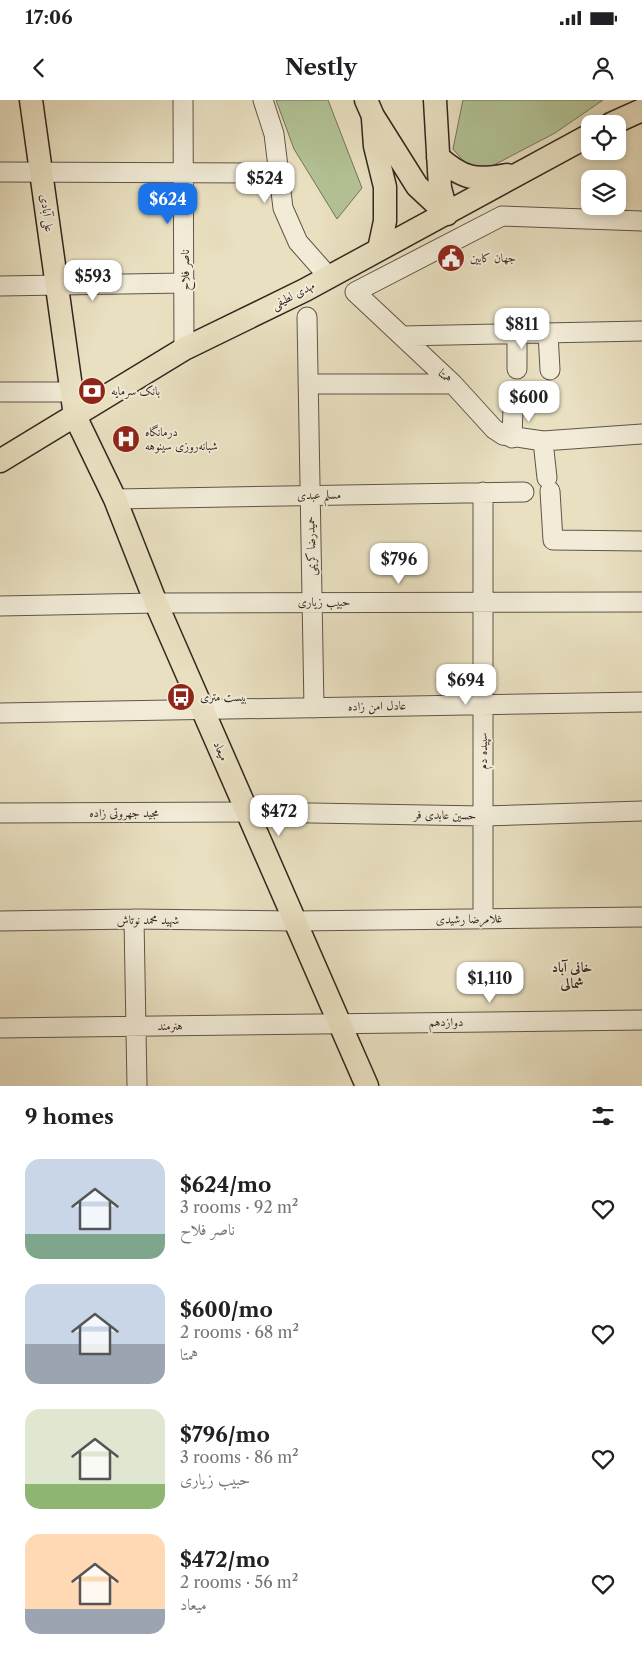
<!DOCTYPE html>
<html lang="en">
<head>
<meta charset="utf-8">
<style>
  body { margin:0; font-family:"Libre Caslon Text",Amiri,serif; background:#f6f6f6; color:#202124; height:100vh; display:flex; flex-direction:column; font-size:19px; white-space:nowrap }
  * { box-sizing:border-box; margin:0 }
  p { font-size:16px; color:#757577 }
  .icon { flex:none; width:28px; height:28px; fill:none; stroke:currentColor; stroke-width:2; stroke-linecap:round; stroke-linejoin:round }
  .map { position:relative; height:986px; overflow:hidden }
  .panel { display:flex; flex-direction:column; background:#fff; flex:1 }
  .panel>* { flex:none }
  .controls { position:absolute; left:581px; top:15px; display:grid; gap:10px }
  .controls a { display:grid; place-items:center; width:45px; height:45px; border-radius:10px; background:#fff; box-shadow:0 2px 8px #0003; font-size:25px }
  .price { position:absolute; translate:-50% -42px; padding:0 11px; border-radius:10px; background:#fff; color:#222; font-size:16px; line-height:32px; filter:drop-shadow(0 1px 2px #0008) }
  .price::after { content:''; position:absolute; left:50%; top:30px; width:15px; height:11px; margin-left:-8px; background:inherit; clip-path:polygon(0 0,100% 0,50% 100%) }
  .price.current { background:#1a73e8; color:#fff }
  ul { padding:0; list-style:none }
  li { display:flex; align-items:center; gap:15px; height:125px; padding:0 25px }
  li span { display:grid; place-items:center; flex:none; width:140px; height:100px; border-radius:15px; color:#555 }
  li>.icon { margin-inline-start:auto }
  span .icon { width:60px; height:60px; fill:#fffc; stroke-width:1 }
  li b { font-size:21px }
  h2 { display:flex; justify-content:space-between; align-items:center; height:60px; padding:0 25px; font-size:21px }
  .status { display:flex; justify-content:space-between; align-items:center; height:35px; padding:0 25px; background:#fff; direction:ltr }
  .status svg { height:14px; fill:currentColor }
  header { display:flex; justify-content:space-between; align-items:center; height:65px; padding:0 25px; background:#fff; font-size:22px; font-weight:700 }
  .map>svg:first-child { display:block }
  .green { fill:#b3c396; stroke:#73755b }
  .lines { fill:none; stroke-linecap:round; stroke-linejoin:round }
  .minor-casing { stroke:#605548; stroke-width:21 }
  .major-casing { stroke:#332720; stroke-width:25 }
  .minor { stroke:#f1ebd7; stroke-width:19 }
  .major { stroke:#e9e0c1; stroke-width:22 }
  .labels { text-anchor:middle; stroke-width:4; stroke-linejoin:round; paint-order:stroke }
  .street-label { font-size:12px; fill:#332720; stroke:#f1ebd7 }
  .poi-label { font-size:12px; fill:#332720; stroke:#f1ebd7; text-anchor:start }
  .neighbourhood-label { font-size:14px; font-weight:bold; fill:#332720; stroke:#f1ebd7 }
</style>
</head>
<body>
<div class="status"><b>17:06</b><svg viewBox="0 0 49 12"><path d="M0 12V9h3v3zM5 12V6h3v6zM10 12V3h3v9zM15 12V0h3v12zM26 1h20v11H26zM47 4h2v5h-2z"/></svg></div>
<header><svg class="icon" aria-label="back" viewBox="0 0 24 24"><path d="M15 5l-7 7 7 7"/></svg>Nestly<svg class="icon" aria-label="person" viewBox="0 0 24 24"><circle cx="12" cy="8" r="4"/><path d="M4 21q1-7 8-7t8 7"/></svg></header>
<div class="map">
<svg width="642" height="986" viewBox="0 0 642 986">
  <rect width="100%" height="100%" fill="#e9e0c1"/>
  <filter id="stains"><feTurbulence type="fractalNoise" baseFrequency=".004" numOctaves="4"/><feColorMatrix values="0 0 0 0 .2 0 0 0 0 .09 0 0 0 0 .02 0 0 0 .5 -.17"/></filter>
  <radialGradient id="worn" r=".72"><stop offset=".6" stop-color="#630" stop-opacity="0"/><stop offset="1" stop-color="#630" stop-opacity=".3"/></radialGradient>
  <path class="green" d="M276,0h52l34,88 -25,31 -43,-70z
    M463,0h140l-48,33 -63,33h-24l-15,-17z"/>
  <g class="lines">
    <g class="minor-casing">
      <path id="minor" d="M183,0l1,249
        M263,0l11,34 9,74 15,34 30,34
        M0,72l278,1
        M642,121l-140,-5 -147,76 98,92 41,45 9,6 40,6 99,-7
        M0,186l185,-3
        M307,217l7,391
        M517,233v36
        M548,233l2,37
        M402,236l240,-5
        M308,284h145
        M0,292h73
        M512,338l1,-30
        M543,341l4,37
        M550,391l3,49 89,1
        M483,392v427
        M115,399l409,-7
        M0,506l156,-3 486,-1
        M0,613l642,-11
        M0,713l247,-1 236,4 159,-5
        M134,819l3,167
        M0,821l134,-2 161,2 347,-4
        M0,928l642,-8"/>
    </g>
    <g class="major-casing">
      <path id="major" d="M31,0l44,316 40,83 41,104 211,483
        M366,0l7,16 44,70 30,28 -7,-26 -5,-88
        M373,19l2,27 10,41v34l-6,28
        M611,24l31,-14
        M438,57c25,22 37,24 69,18
        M0,361l184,-112 121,-59 285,-155"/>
    </g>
    <use href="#minor" class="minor"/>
    <use href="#major" class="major"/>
  </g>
  <defs>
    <g id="civic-disc" transform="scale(1.4375)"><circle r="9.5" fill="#8f2418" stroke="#f1ebd7"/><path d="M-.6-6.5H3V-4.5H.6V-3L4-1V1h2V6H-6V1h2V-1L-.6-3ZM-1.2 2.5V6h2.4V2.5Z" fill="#fff"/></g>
    <g id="bank-disc" transform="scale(1.4375)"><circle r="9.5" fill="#8f2418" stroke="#f1ebd7"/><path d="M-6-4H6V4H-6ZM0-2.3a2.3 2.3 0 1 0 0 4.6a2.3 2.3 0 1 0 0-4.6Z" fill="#fff"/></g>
    <g id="hospital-disc" transform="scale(1.4375)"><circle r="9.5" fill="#8f2418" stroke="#f1ebd7"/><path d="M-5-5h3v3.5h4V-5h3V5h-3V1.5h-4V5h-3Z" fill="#fff"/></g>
    <g id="bus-disc" transform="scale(1.4375)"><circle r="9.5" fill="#8f2418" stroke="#f1ebd7"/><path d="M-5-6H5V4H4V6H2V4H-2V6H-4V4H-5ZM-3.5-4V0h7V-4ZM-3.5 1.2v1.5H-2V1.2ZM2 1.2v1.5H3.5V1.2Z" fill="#fff"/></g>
  </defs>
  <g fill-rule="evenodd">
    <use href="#civic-disc" x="451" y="158"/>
    <use href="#bank-disc" x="92" y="291"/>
    <use href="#hospital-disc" x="126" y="339"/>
    <use href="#bus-disc" x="181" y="597"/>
  </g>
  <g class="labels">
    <g class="street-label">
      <text transform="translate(47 113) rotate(82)" y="4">علی آبادی</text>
      <text transform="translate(185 170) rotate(-90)" y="4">ناصر فلاح</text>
      <text transform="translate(293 195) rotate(-27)" y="4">مهدی لطیفی</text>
      <text transform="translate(445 276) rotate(44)" y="4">همتا</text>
      <text transform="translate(319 395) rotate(-1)" y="4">مسلم عبدی</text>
      <text transform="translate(311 446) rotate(-91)" y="4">حمیدرضا کریمی</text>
      <text x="324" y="506">حبیب زیاری</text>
      <text transform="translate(377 606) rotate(-1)" y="4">عادل امن زاده</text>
      <text transform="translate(221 651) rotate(66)" y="4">میعاد</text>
      <text transform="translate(483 651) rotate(-90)" y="4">سپیده دم</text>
      <text x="124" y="717">مجید جهروتی زاده</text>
      <text transform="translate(445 715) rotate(1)" y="4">حسین عابدی‌ فر</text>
      <text transform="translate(469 819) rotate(-1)" y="4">غلامرضا رشیدی</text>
      <text x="148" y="824">شهید محمد نوتاش</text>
      <text x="446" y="926">دوازدهم</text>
      <text transform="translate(170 926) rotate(-1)" y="4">هنرمند</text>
    </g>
    <g class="poi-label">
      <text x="470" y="162">جهان کابین</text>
      <text x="111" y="295">بانک سرمایه</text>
      <text x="145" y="336">درمانگاه<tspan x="145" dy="14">شبانه‌روزی سینوهه</tspan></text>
      <text x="200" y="601">بیست متری</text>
    </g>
    <g class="neighbourhood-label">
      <text x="572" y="872">خانی آباد<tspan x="572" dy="16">شمالی</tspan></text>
    </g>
  </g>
  <rect width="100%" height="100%" filter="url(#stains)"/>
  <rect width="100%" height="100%" fill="url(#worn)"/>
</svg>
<div class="controls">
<a><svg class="icon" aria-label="locate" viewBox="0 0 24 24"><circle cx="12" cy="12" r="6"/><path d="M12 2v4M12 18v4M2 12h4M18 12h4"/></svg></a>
<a><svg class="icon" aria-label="layers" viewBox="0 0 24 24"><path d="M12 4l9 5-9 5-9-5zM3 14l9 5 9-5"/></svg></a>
</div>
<b class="price" style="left:265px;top:104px">$524</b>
<b class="price current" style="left:168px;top:125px">$624</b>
<b class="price" style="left:93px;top:202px">$593</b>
<b class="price" style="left:522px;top:250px">$811</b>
<b class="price" style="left:529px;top:323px">$600</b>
<b class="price" style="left:399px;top:485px">$796</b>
<b class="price" style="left:466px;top:606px">$694</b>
<b class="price" style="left:279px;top:737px">$472</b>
<b class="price" style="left:490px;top:904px">$1,110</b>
</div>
<section class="panel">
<h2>9 homes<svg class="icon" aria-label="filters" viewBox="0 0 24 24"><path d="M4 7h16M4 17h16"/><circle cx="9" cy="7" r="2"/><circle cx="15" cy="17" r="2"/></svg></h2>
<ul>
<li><span style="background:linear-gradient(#c9d6e8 75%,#7fa58c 0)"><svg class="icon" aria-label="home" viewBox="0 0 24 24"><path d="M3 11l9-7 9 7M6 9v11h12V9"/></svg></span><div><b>$624/mo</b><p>3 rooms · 92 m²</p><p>ناصر فلاح</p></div><svg class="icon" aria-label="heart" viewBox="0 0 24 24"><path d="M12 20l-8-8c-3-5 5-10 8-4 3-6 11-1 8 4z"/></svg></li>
<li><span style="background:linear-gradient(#c9d6e8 60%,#9aa5b1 0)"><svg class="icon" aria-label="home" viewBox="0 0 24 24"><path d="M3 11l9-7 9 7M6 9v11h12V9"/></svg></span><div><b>$600/mo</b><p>2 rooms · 68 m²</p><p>همتا</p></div><svg class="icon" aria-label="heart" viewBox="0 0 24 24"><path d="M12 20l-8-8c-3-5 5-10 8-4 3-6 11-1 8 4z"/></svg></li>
<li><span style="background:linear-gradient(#dfe7d0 75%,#8fb573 0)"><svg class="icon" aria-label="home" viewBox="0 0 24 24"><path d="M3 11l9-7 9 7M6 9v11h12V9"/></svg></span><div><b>$796/mo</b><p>3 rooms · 86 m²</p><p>حبیب زیاری</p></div><svg class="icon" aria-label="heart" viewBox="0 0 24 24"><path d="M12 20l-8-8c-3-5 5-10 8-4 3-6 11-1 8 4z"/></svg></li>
<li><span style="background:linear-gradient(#ffd9b3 75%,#9aa5b1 0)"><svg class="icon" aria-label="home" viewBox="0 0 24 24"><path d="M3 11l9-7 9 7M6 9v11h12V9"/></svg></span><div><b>$472/mo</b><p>2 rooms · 56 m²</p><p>میعاد</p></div><svg class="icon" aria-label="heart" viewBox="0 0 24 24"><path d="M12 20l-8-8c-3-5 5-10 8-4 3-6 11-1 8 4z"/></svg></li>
</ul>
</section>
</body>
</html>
